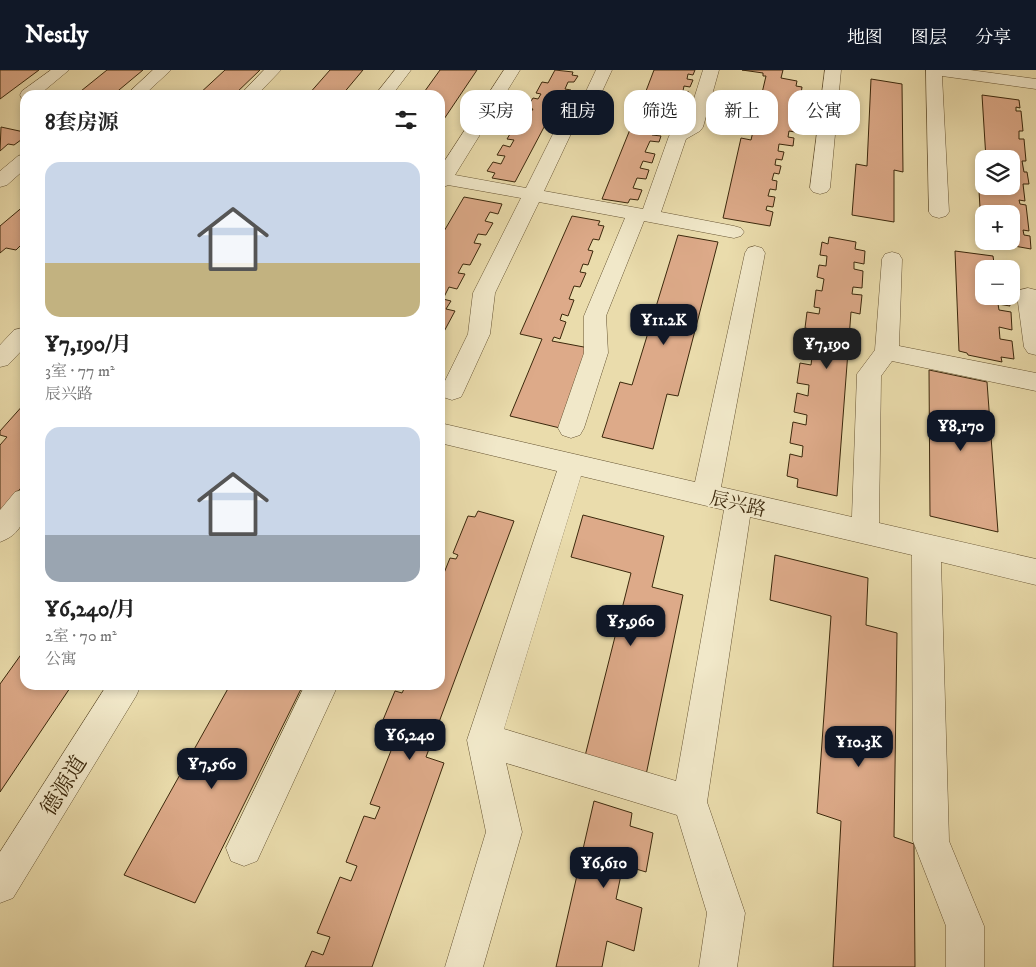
<!DOCTYPE html>
<html lang="zh">
<head>
<meta charset="utf-8">
<style>
  body { margin:0; font-family:"IM FELL DW Pica","Noto Serif SC",serif; background:#f6f6f6; color:#222; height:100vh; display:flex; flex-direction:column; font-size:19px; white-space:nowrap }
  * { box-sizing:border-box; margin:0 }
  p { font-size:16px; color:#767676 }
  .icon { flex:none; width:28px; height:28px; fill:none; stroke:currentColor; stroke-width:2; stroke-linecap:round; stroke-linejoin:round }
  .map { position:relative; flex:1; overflow:hidden }
  .side { position:absolute; left:20px; top:20px; width:425px; height:600px; display:flex; flex-direction:column; background:#fff; border-radius:15px; box-shadow:0 2px 8px #0003 }
  .side>* { flex:none }
  .banner { position:absolute; left:460px; top:20px; width:475px; height:45px; display:flex; gap:10px }
  .tools { position:absolute; left:975px; top:80px; display:grid; gap:10px }
  .tools a { display:grid; place-items:center; width:45px; height:45px; border-radius:10px; background:#fff; box-shadow:0 2px 8px #0003; font-size:25px }
  .price { position:absolute; translate:-50% -42px; padding:0 11px; border-radius:10px; background:#111827; color:#fff; font-size:16px; line-height:32px; filter:drop-shadow(0 1px 2px #0008) }
  .price::after { content:''; position:absolute; left:50%; top:30px; width:15px; height:11px; margin-left:-8px; background:inherit; clip-path:polygon(0 0,100% 0,50% 100%) }
  .price.current { background:#222; color:#fff }
  ul { padding:0; list-style:none }
  li { display:grid; align-content:center; gap:10px; height:265px; padding:0 25px }
  li span { display:grid; place-items:center; height:155px; border-radius:15px; color:#555 }
  li>.icon { margin-inline-start:auto }
  span .icon { width:90px; height:90px; fill:#fffc; stroke-width:1 }
  li b { font-size:21px }
  h2 { display:flex; justify-content:space-between; align-items:center; height:60px; padding:0 25px; font-size:21px }
  .pill { padding:0 18px; border-radius:15px; background:#fff; box-shadow:0 2px 8px #0003; font-size:18px; line-height:45px }
  .pill.current { background:#111827; color:#fff }
  header { display:flex; align-items:center; gap:30px; box-sizing:border-box; height:70px; padding:0 25px; background:#111827; color:#fff }
  header strong { font-size:24px }
  nav { display:flex; gap:28px; margin-inline-start:auto; font-size:18px }
  .map>svg:first-child { display:block }
  .building { fill:#ddaa89; stroke:#3b280c }
  .lines { fill:none; stroke-linecap:round; stroke-linejoin:round }
  .minor-casing { stroke:#675534; stroke-width:1 }
  .minor { fill:#f1e8c9; fill-rule:evenodd }
  .labels { text-anchor:middle; stroke-width:4; stroke-linejoin:round; paint-order:stroke }
  .street-label { font-size:19px; fill:#3b280c; stroke:#f1e8c9 }
  .near-street-label { font-size:22px; fill:#3b280c; stroke:#f1e8c9 }
</style>
</head>
<body>
<header>
<strong>Nestly</strong>
<nav><a>地图</a><a>图层</a><a>分享</a></nav>
</header>
<div class="map">
<svg width="1036" height="897" viewBox="0 0 1036 897">
  <rect width="100%" height="100%" fill="#eadcac"/>
  <filter id="stains"><feTurbulence type="fractalNoise" baseFrequency=".004" numOctaves="4"/><feColorMatrix values="0 0 0 0 .2 0 0 0 0 .09 0 0 0 0 .02 0 0 0 .5 -.17"/></filter>
  <radialGradient id="worn" r=".72"><stop offset=".6" stop-color="#630" stop-opacity="0"/><stop offset="1" stop-color="#630" stop-opacity=".3"/></radialGradient>
  <path class="building" d="M0,0h39l-39,29z
    M107,0h36l-30,25h-37z
    M225,0h35l-26,25h-36z
    M330,0h33l-21,25h-34z
    M440,0h37l-37,55v-30h-18z
    M555,0l18,2 -1,3 6,1 -4,6h-6l-3,7 6,1 -4,7 -7,-1 -3,7 6,1 -4,9 -7,-1 -37,70 -23,-4 3,-5 -8,-2 6,-9 8,2 4,-8 -8,-1 6,-10 7,2 4,-7 -7,-1 6,-10 7,1 3,-5 -7,-2 6,-9 7,1 4,-6 -6,-1 6,-10 5,1 3,-5 -5,-1 6,-11 6,1z
    M654,0h41l-2,5 -5,-1 -1,5 6,1 -3,7 -6,-1 -1,5 6,1 -3,8h-6l-1,3 6,1 -2,8 -6,-1 -2,7 -37,-6z
    M742,0h41l-2,8 16,3 -1,5 6,1 -1,7 -5,-1 -1,4 5,1 -1,8 -6,-1 -1,6 6,1 -1,7 -6,-1 -1,6 7,1 -2,7 -6,-1 -1,6 6,1 -1,8 -14,-2 -1,7 6,1 -2,8 -6,-1 -1,6 6,1 -2,8 -5,-1 -2,7 5,1 -1,9 -6,-1 -2,7 7,1 -2,10 -6,-1 -1,4 7,2 -3,14 -47,-8 18,-80 10,2 15,-64h-3v-3z
    M871,9l31,5 1,88 -9,-2v52l-42,-7 4,-51 11,2z
    M982,25l37,5 1,8 -4,-1v4h5l2,20h-4v8h5l2,22h-4l2,11h3l2,12h-6l2,17 -6,-1 1,4 6,1 3,26 -6,-1 1,5 6,1 1,13 -45,-8h25v-27h-27v27h-2l-4,-67 6,1v11h27v-27h-25z
    M1,57l23,5 -4,3 5,2 -11,8 -6,-1 -8,7z
    M631,57l22,3 -1,5 9,1 -2,6 -9,-1 -5,11 10,2 -3,9 -9,-2 -3,7 9,2 -3,9 -9,-1 -4,10 9,2 -4,10 -8,-1 -2,4 -26,-4z
    M464,127l38,7 -4,10 -8,-2 -5,9 8,2 -7,12 -8,-1 -4,9 7,1 -11,21 -7,-1 -5,9 7,1 -8,15 -8,-2 -6,12 8,2 -5,8 9,2 -15,28v-101z
    M25,135v36l-9,9 -10,-2 -6,5v-27z
    M572,146l28,5 -2,4 6,1 -5,14 -6,-1 -5,11 5,1 -5,14 -5,-1 -3,8 6,1 -6,14 -6,-1 -5,13 5,1 -6,16 -6,-2 -2,6 6,2 -6,17 -6,-2 -2,4 37,7 -29,80 -50,-12 32,-77 -22,-5z
    M678,165l40,7 -40,154 -11,-2 -14,55 -51,-12 18,-55 12,3z
    M829,167l27,5 -1,7 10,2 -1,13 -10,-2v7l9,2 -1,17 -9,-1 -1,7 10,1 -2,19 -9,-2 -14,184 -40,-9 1,-8 -11,-3 3,-22 12,3 1,-11 -13,-3 3,-21 13,3 1,-10 -13,-3 3,-19 11,3 1,-11 -12,-2 3,-20 11,2 1,-8 -11,-3 2,-17 11,2 1,-9 -10,-2 2,-16 12,2 1,-6 -6,-1 2,-17 6,1 2,-12 -7,-2 2,-12 7,1 1,-10 -7,-1 2,-13 6,2z
    M955,181l38,5 1,7 11,2 1,4h-22v27h25l1,10 -12,-2 1,6 12,2 1,18 -13,-3 1,12 12,2 2,18 -13,-2 1,5 -34,-7 -1,-2 -8,-2z
    M929,300l58,12 11,150 -68,-16z
    M25,333v80l-25,30v-68l7,-8 -7,-2v-4z
    M478,441l36,10 -88,236 18,6 -72,204h-67l7,-16 11,4 7,-18 -13,-4 23,-56 11,4 6,-15 -11,-4 18,-46 11,3 5,-12 -10,-3 26,-66 -18,-6 17,-41 7,2 3,-6 -6,-2h41v-102l10,-25 6,1 2,-4 -5,-2 15,-37 7,1z
    M583,445l81,21 -12,51 31,8 -38,185 -61,-20 47,-187 -60,-16z
    M775,485l93,23 -2,47 31,8 -3,204 20,7 1,123h-82l8,-146 -24,-8 14,-197 -61,-16z
    M25,579v36h47l-72,107v-108z
    M230,615h73l-108,218 -71,-28z
    M594,731l38,12 -2,13 23,7 -7,39 -23,-7 -7,34 26,9 -8,43 -27,-10 -5,26h-46z"/>
  <g class="lines">
    <g class="minor-casing">
      <path id="minor" d="M51,0h18l-30,25h-14v4h-3l-2,-4 2,-4z
        M153,0h18l-27,25h-18z
        M264,0h17l-24,25h-17z
        M395,0h16l-19,25h-17z
        M504,0h16l-65,105 71,13 36,-72 3,-4 15,-8 16,-34h16l-19,41 -15,8 -34,72 99,18 26,-73 3,-4 14,-8 17,-54h16l-16,57 -3,4 -14,8 -25,73 73,14 7,2 3,4 -3,4 -7,2 -90,-17 -38,95 2,37 -24,75 -4,7 -9,3 -9,-3 -4,-7 26,-75v-37l41,-98 -86,-16 -44,91 -5,41 -26,57 -3,6 -9,3 -9,-3 -3,-6 28,-57 5,-41 48,-95 -73,-13 -8,4v-21z
        M825,0h16l-11,118 -3,4 -7,2 -7,-2 -3,-4z
        M926,0h44l66,9v10l-94,-13 7,136 -3,4 -7,2 -7,-2 -3,-4z
        M25,84v15l-18,16 -7,2v-16l18,-15z
        M755,176l7,2 3,5 -44,234 131,30 5,-143 18,-24 7,-91 3,-5 7,-2 7,2 3,5 -3,87 137,27v18l-144,-30 -11,15 -2,147 157,36v26l-95,-23 8,279 35,85v41h-38v-41l-33,-85 -1,-286 -162,-38 -43,285 38,111 -8,54h-38l8,-54 -30,-98 -171,-52 16,69 -39,135h-38l41,-135 -19,-92 90,-269 -117,-28v-20l255,59 50,-229 3,-5zM581,406l143,34 -48,271 -172,-52z
        M1028,218l8,2v65l-8,-2 -4,-6 -7,-52 3,-5z
        M22,258l3,1v18l-17,18 -8,2v-22l14,-15z
        M25,419c0,24 2,43 -25,53v-32l15,-18z
        M107,615h34l-5,11 -123,202 -13,5v-51z
        M305,615h33l-81,176 -13,5 -13,-5 -5,-13z"/>
    </g>
    <use href="#minor" class="minor"/>
  </g>
  <g class="labels">
    <g class="street-label">
      <text transform="translate(738 433) rotate(13)" y="7">辰兴路</text>
    </g>
    <g class="near-street-label">
      <text transform="translate(63 715) rotate(-58)" y="8">德源道</text>
    </g>
  </g>
  <rect width="100%" height="100%" filter="url(#stains)"/>
  <rect width="100%" height="100%" fill="url(#worn)"/>
</svg>
<div class="tools">
<a><svg class="icon" aria-label="layers" viewBox="0 0 24 24"><path d="M12 4l9 5-9 5-9-5zM3 14l9 5 9-5"/></svg></a>
<a>+</a>
<a>−</a>
</div>
<b class="price" style="left:664px;top:276px">¥11.2K</b>
<b class="price current" style="left:827px;top:300px">¥7,190</b>
<b class="price" style="left:961px;top:382px">¥8,170</b>
<b class="price" style="left:631px;top:577px">¥5,960</b>
<b class="price" style="left:410px;top:691px">¥6,240</b>
<b class="price" style="left:859px;top:698px">¥10.3K</b>
<b class="price" style="left:212px;top:720px">¥7,560</b>
<b class="price" style="left:604px;top:819px">¥6,610</b>
<div class="banner">
<a class="pill">买房</a>
<a class="pill current">租房</a>
<a class="pill">筛选</a>
<a class="pill">新上</a>
<a class="pill">公寓</a>
</div>
<section class="side">
<h2>8套房源<svg class="icon" aria-label="filters" viewBox="0 0 24 24"><path d="M4 7h16M4 17h16"/><circle cx="9" cy="7" r="2"/><circle cx="15" cy="17" r="2"/></svg></h2>
<ul>
<li><span style="background:linear-gradient(#c9d6e8 65%,#c2b280 0)"><svg class="icon" aria-label="home" viewBox="0 0 24 24"><path d="M3 11l9-7 9 7M6 9v11h12V9"/></svg></span><div><b>¥7,190/月</b><p>3室 · 77 m²</p><p>辰兴路</p></div></li>
<li><span style="background:linear-gradient(#c9d6e8 70%,#9aa5b1 0)"><svg class="icon" aria-label="home" viewBox="0 0 24 24"><path d="M3 11l9-7 9 7M6 9v11h12V9"/></svg></span><div><b>¥6,240/月</b><p>2室 · 70 m²</p><p>公寓</p></div></li>
</ul>
</section>
</div>
</body>
</html>
